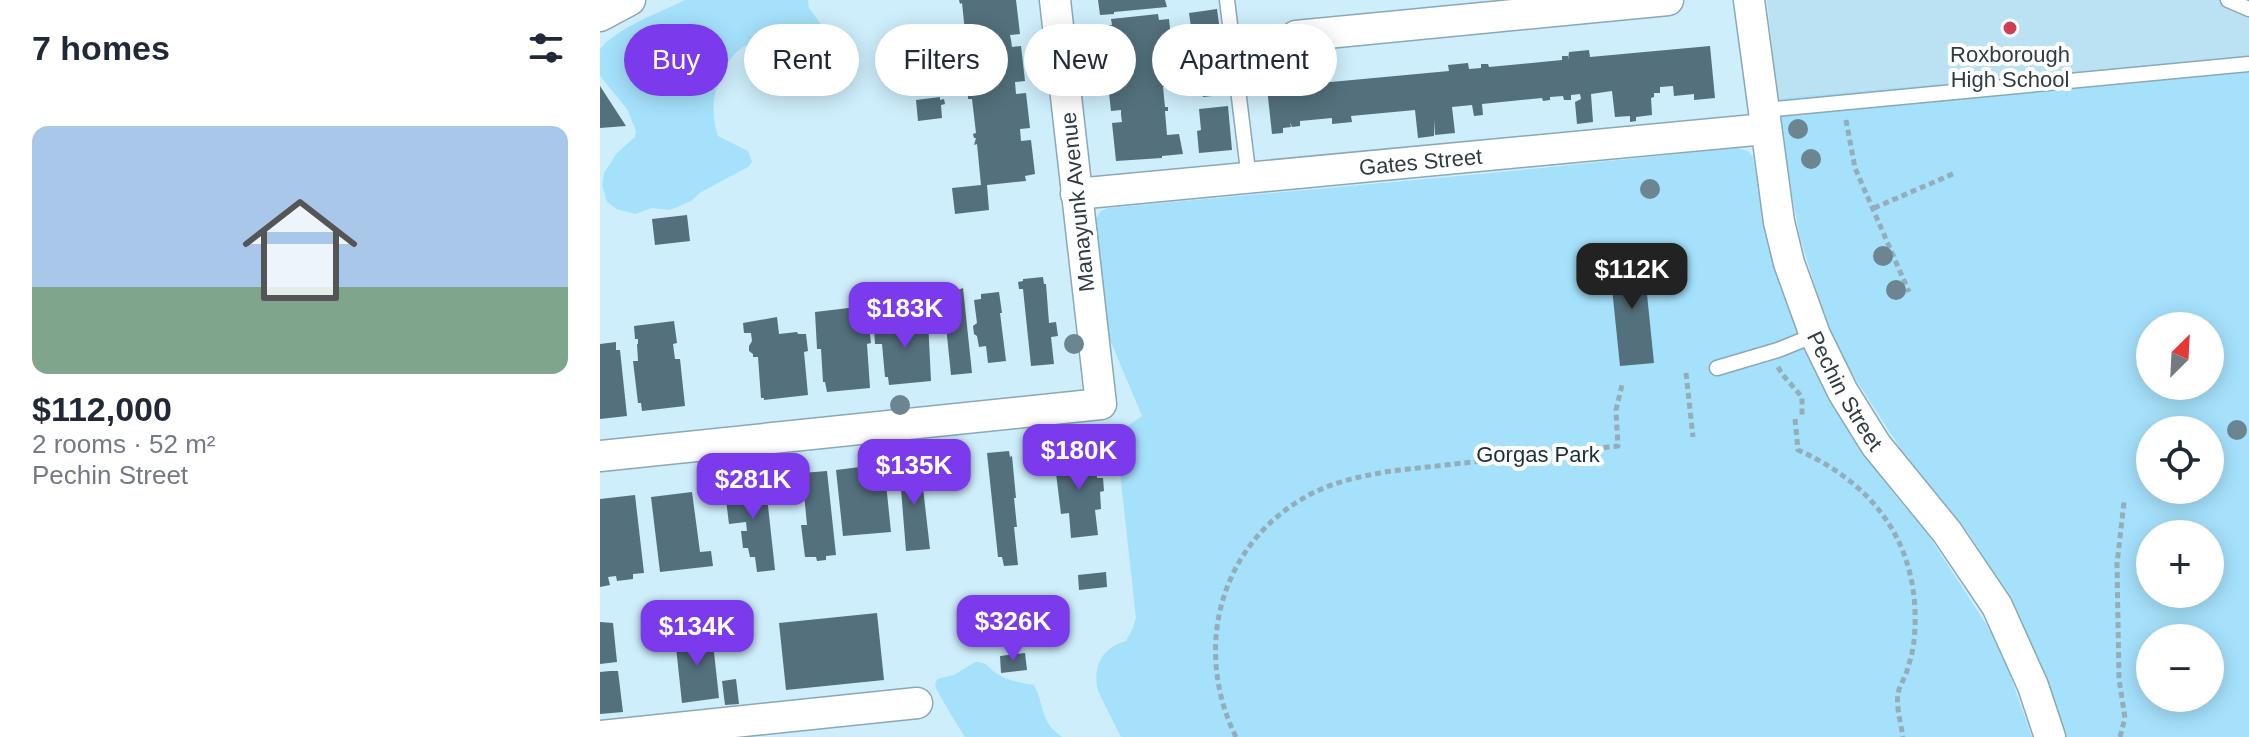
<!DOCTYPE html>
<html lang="en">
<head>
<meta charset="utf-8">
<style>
  body { margin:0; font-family:Helvetica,sans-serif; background:#f6f6f7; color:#1f2937; height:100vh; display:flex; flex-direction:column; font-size:30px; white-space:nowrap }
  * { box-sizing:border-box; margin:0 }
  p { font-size:26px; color:#747a83 }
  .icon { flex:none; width:44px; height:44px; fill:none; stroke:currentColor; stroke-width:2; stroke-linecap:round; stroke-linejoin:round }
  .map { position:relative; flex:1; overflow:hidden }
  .sheet { display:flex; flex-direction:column; background:#fff; width:600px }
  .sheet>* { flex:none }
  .top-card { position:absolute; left:24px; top:24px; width:760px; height:72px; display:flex; gap:16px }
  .needle { width:52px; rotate:24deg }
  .fabs { position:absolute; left:1536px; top:312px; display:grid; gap:16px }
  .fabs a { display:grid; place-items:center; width:88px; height:88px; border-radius:50%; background:#fff; box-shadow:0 4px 20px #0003; font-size:40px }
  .price { position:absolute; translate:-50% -68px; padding:0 18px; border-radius:16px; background:#7c3aed; color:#fff; font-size:26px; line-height:52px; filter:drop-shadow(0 2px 4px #0008) }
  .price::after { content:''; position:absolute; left:50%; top:48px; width:24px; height:18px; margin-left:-12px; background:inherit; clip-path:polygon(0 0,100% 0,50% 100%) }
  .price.active { background:#222; color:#fff }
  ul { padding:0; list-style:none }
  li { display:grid; align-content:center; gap:16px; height:424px; padding:0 32px }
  li span { display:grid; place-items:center; height:248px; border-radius:16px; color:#555 }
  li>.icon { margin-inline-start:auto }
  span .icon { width:144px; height:144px; fill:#fffc; stroke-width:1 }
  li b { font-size:34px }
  h2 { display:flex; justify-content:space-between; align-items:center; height:96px; padding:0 32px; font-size:34px }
  .tag { padding:0 28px; border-radius:36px; background:#fff; box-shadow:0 4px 20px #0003; font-size:28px; line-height:72px }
  .tag.active { background:#7c3aed; color:#fff }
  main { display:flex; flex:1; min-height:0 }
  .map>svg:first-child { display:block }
  .built { fill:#bae2f3 }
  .green { fill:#a5e1fb; fill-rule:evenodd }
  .building { fill:#53707c }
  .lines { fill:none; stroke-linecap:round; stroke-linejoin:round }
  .lane-casing { stroke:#8aa8b5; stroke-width:17 }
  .street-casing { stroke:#8aa8b5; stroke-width:33 }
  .path { stroke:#94adb8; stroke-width:5; stroke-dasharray:6 4; stroke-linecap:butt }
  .lane { stroke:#fff; stroke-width:14 }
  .street { stroke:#fff; stroke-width:30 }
  .tree { fill:#6c8590 }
  .poi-dot { fill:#ce3e54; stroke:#fff; stroke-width:3 }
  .labels { text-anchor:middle; stroke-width:8; stroke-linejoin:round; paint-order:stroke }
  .poi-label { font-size:22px; fill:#303c42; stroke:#fff }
  .street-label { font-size:22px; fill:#303c42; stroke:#fff }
  .park-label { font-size:22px; fill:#1b2f37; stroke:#fff }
</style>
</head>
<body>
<main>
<section class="sheet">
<h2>7 homes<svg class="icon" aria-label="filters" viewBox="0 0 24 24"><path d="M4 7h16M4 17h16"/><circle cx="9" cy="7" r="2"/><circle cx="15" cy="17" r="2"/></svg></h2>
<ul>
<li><span style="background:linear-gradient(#a9c7e8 65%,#7fa58c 0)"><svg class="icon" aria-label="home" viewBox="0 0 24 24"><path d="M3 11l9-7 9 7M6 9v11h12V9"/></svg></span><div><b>$112,000</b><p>2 rooms · 52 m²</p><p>Pechin Street</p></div></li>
</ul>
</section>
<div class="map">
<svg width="1649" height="737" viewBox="0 0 1649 737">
  <rect width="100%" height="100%" fill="#ceeefc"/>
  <path class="built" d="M1167,0h482v56l-471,42z"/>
  <path class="green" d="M85,0h123l1,8 30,41 -6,17 -6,11c-21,3 -45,9 -63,-8 -6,-6 -8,-15 -14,-22l-6,-1c-27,19 -37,60 -26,90l30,15 4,11 -4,5 -47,25 -10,9 -21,9 -18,-2 -17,6 -18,-5 -10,-7 -5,-17 2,-12 13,-20 18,-16 1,-6 -9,-22 -27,-33v-27c18,-22 59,-36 85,-49z
    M1649,56v681h-187l-63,-154 -30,-49 -67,-83 -53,-82 -14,-28 -15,-38 -20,-66 -12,-63 -10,-76zM1550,326h60v60h-60zM1550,430h60v60h-60zM1550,534h60v60h-60zM1550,638h60v60h-60z
    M1137,148l11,3 5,6 16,94 42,113 29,53 54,77 31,36 65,100 19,42 23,65h-911l-23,-46c-6,-23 4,-44 28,-50l6,-11 4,-12 -19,-173 -4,-9 29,-20 -34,-81 -12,-117 5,-7 7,-3 373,-34z
    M375,662c13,0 14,7 24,13 10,6 24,8 35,10 7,12 7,25 14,38 3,5 9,10 14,14h-97c-4,-6 -30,-48 -30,-52 0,-2 2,-4 2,-6l17,-4z"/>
  <path class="building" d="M359,0h57l4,34 -10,1 1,5 1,7 9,-1 4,35 -10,1 1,12 10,-1 4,35 -10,1 1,12 10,-1 4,34 -10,2 1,5 -39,4 2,25 -34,4 -3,-26 29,-3 -4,-41 -3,1 2,-7h-2l-1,-4 3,-1 -4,-34h-4v-6h3v-2l-3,1v-6h2l-3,-35h-3v-5h2l-2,-1 -1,-4h3l-4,-38 -2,1z
    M498,0h67l2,7 -53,5v2l-14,1z
    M617,9l3,22 -28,3 -3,-21z
    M558,14l1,6 10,-1 7,67 -13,1 2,20h3v4h-3l2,24 12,-1 4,20 -21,2v2l-46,3 -4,-38 10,-1 -1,-7v-5l-10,1 -4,-36 10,-1 -1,-7 -1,-5h-10l-3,-36 10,-1 -1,-6z
    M311,35l2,14 -26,3 -1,-14z
    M1110,46l5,52 -21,2v-6l-20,2 -1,-10 -13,1v6h-6v4l-3,1 1,17 -16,2v4l-6,1v-6l-15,1 -3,-26 -21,3 2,28 -16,2 -2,-22 6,-3 -1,-5 -9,1v5h-7l-1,-4 -13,1v3l-7,1 -1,-3 -60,6 1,11 -9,1 -2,-11 -20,2 3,26 -20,2 -1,-15v16l-16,2 -3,-28 -64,6 1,6 -20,2v-6l-32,3v5l-8,1 -2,-5 1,5 -8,1v5l-11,1 -5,-46 14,-1v-4l7,-1v4l161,-15 -1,-6 20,-2 1,6 12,-1v-4h7l1,3 73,-7v-4h6v4l1,-8 20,-2 1,7z
    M318,59l1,12 -23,2 -1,-12z
    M626,79l2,15 -25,3 -2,-15z
    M0,86l26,40 -26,2z
    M340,97v3l4,-1 1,5 -4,1 1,13 -24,3 -2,-21z
    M628,106l4,44 -33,3 -2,-22 4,-1 -2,-21z
    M87,215l3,26 -35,4 -3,-26z
    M1043,255l11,108 -34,3 -11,-107z
    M443,277l1,7h2l3,39 7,-1 2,14 -7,1 3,27 -23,2 -8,-77h-4l-1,-7 5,-1v-2z
    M363,288l9,85 -21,2 -8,-78 10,-1v-4z
    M399,292l3,21h-2l6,48 -18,2 -2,-17 -7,1 -2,-11 -3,-2 -1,-8 4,-3 -3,-23 7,-1v-5z
    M257,307l1,9 5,-1 2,11h4l2,17 -4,1 3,44 -43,4 -2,-10h-2l-2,-33h-4l-2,-37z
    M177,317l2,17 18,-2 1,2h8l2,17 -4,1 4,43 -44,5v-2h-3l-3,-41h-5v-3l-4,-3v-5l3,-5 -1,-8h-7l-1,-10z
    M321,318v3l7,-1 3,61 -42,4 -1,-8h-3l-3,-33h-7l-1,-17 1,-2 6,-1v-3z
    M74,321l3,22 -4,1 2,15h5l5,47 -43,5 -1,-8h-3l-5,-42h5l-1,-17h1v-5h-3l-1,-13z
    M16,342v8h4l7,66 -27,3v-75z
    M489,450l1,11h5l2,17h6l1,13 -4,1 1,17 -6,1 3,25 -27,3 -2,-25 -8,1 -6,-49h6l-1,-12z
    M409,451l1,6 2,-1 4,42h-2l3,29h-3l4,38 -14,1 -2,-9h-4l-11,-104z
    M320,462l10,87 -24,2 -7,-87z
    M284,464l7,68 -48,4 -7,-66z
    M227,471l9,84 -10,1v4l-9,1 -1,-4h-11l-4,-32h6l-5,-52z
    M165,478l10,92 -18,2 -2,-15h-5l-2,-9h-5l-2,-17h6l-1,-9 -17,2 -4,-32 18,-2 -1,-9z
    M92,492l8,60 11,-1 2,15 -53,6 -9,-75z
    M35,495l9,78 -11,1v5l-16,2 -1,-5 -8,1 2,8 -10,2v-88z
    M506,572l1,15 -28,3 -1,-15z
    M277,613l7,67 -98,10 -7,-67z
    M0,622l13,1 4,39 -17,2z
    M112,634l7,64 -37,5 -7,-65z
    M425,653l2,17 -26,3 -1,-17z
    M10,671h8l5,41 -23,2v-42z
    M136,679l3,25 -14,1 -3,-24z"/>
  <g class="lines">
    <g class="lane-casing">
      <path id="lane" d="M627,0l22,179
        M1628,0l21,9
        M1164,110l485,-46
        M1117,368l61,-18 37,-15"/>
    </g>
    <g class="street-casing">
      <g id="street">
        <path id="s1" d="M1149,0l30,222 10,41 26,72 28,57 33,53 71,87 50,74 36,80 17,51"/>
        <path d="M0,16l30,-16"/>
        <path d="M696,36l372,-36"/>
        <path id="s2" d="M476,194l689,-65"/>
        <path d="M0,456l501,-52 -46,-404"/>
        <path d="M0,736l317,-33"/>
      </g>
    </g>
    <path class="path" d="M1246,120l9,48 54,124
      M1274,208l81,-35
      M1178,367l4,7 20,23v18
      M1086,373l7,64
      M1195,419l3,31c81,36 125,101 116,191 -1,10 -4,20 -7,30 -2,7 -8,15 -9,23 -2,13 3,30 5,43
      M636,737c-44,-89 -16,-194 73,-242 26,-14 53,-19 82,-24l227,-25 -2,-36 6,-25
      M1520,737l5,-19 -6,-39 -2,-115 7,-62"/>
    <use href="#lane" class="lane"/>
    <use href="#street" class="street"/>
  </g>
  <g class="tree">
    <circle cx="1198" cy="129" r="10"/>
    <circle cx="1211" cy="159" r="10"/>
    <circle cx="1050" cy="189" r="10"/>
    <circle cx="1283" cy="256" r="10"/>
    <circle cx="1296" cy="290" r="10"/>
    <circle cx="474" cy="344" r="10"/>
    <circle cx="300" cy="405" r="10"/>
    <circle cx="1637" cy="430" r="10"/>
  </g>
  <circle class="poi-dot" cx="1410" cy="28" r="8"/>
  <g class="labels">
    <g class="poi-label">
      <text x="1410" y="62">Roxborough<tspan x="1410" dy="25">High School</tspan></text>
    </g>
    <g class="street-label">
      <text dy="8" stroke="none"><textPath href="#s2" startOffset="346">Gates Street</textPath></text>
      <text transform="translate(477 202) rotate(-96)" y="8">Manayunk Avenue</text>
      <text dy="8" stroke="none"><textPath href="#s1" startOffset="406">Pechin Street</textPath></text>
    </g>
    <g class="park-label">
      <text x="938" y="462">Gorgas Park</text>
    </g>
  </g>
</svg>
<div class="fabs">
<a><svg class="needle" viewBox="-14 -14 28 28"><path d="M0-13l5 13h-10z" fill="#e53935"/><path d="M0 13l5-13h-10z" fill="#747a83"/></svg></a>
<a><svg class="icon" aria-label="locate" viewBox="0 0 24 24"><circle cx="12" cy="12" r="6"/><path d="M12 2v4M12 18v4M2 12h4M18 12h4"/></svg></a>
<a>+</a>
<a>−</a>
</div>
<b class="price active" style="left:1032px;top:311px">$112K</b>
<b class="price" style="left:305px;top:350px">$183K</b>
<b class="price" style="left:479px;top:492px">$180K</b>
<b class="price" style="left:314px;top:507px">$135K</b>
<b class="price" style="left:153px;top:521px">$281K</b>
<b class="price" style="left:413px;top:663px">$326K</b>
<b class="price" style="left:97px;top:668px">$134K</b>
<div class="top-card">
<a class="tag active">Buy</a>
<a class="tag">Rent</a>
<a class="tag">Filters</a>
<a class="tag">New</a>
<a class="tag">Apartment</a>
</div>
</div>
</main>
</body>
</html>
